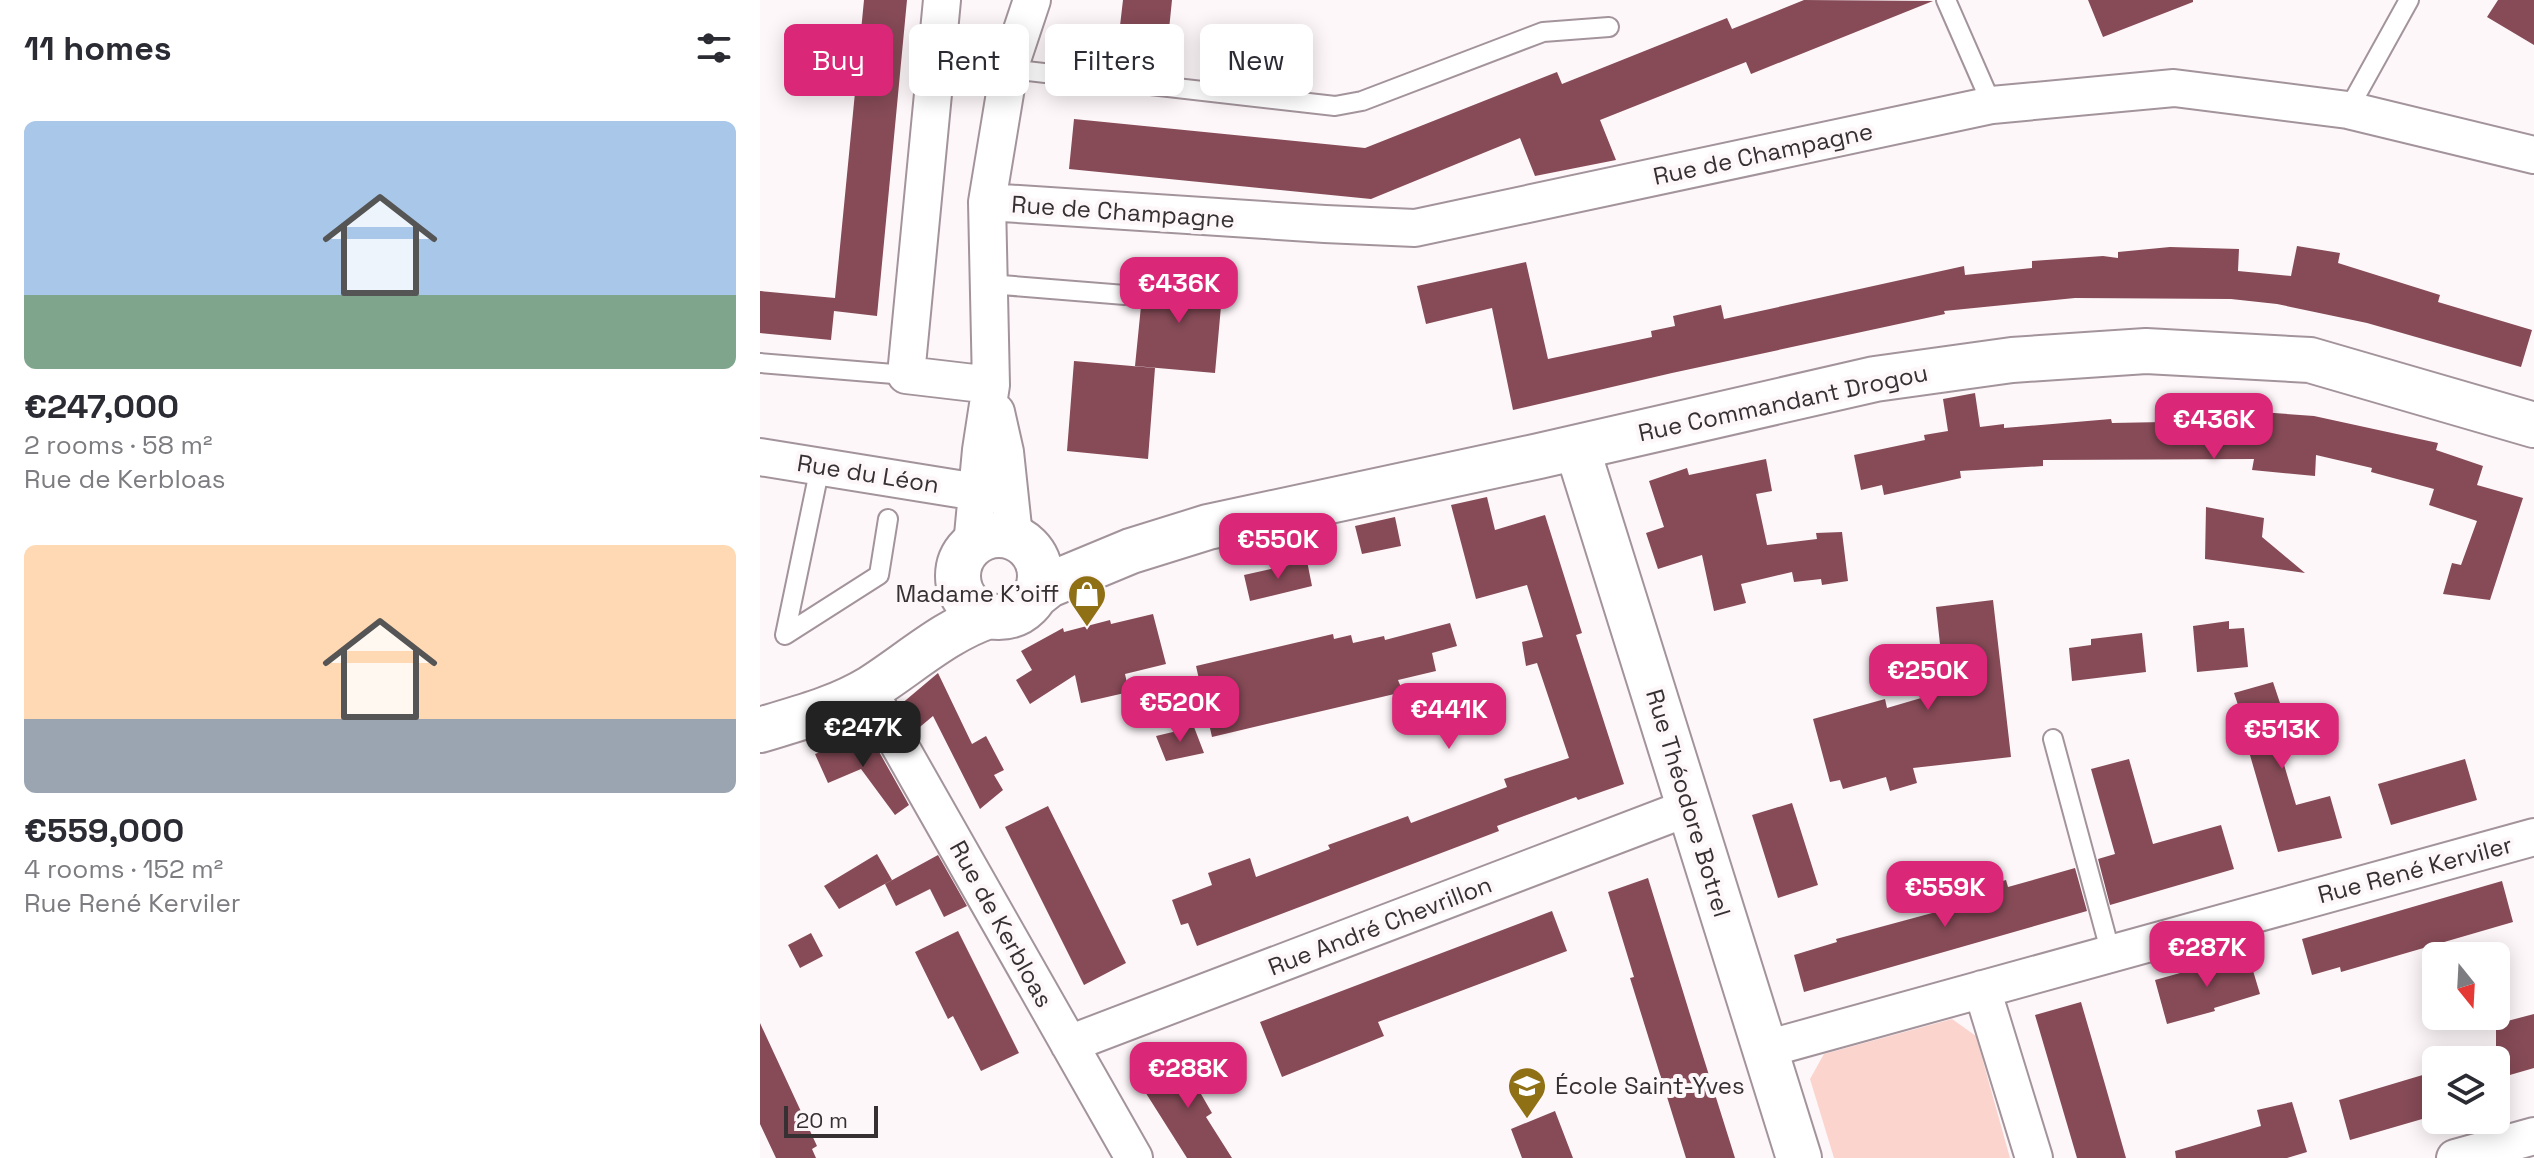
<!DOCTYPE html>
<html lang="en">
<head>
<meta charset="utf-8">
<style>
  body { margin:0; font-family:"Space Grotesk",sans-serif; background:#f7f7f7; color:#2b2b33; height:100vh; display:flex; flex-direction:column; font-size:30px; white-space:nowrap }
  * { box-sizing:border-box; margin:0 }
  p { font-size:26px; color:#7c7c81 }
  .icon { flex:none; width:44px; height:44px; fill:none; stroke:currentColor; stroke-width:2; stroke-linecap:round; stroke-linejoin:round }
  .map { position:relative; flex:1; overflow:hidden }
  .drawer { display:flex; flex-direction:column; background:#fff; width:760px }
  .drawer>* { flex:none }
  .hud { position:absolute; left:24px; top:24px; width:760px; height:72px; display:flex; gap:16px }
  .needle { width:52px; rotate:162deg }
  .tools { position:absolute; left:1662px; top:942px; display:grid; gap:16px }
  .tools a { display:grid; place-items:center; width:88px; height:88px; border-radius:12px; background:#fff; box-shadow:0 4px 20px #0003; font-size:40px }
  .scale { position:absolute; left:24px; bottom:20px; width:94px; box-sizing:border-box; padding-left:8px; border:4px solid #363033; border-top:0; font-size:22px; line-height:28px; white-space:nowrap; color:#363033; -webkit-text-stroke:6px #fdf7fa; paint-order:stroke }
  .price { position:absolute; translate:-50% -68px; padding:0 18px; border-radius:16px; background:#db2777; color:#fff; font-size:26px; line-height:52px; filter:drop-shadow(0 2px 4px #0008) }
  .price::after { content:''; position:absolute; left:50%; top:48px; width:24px; height:18px; margin-left:-12px; background:inherit; clip-path:polygon(0 0,100% 0,50% 100%) }
  .price.selected { background:#222; color:#fff }
  ul { padding:0; list-style:none }
  li { display:grid; align-content:center; gap:16px; height:424px; padding:0 24px }
  li span { display:grid; place-items:center; height:248px; border-radius:12px; color:#555 }
  li>.icon { margin-inline-start:auto }
  span .icon { width:144px; height:144px; fill:#fffc; stroke-width:1 }
  li b { font-size:34px }
  h2 { display:flex; justify-content:space-between; align-items:center; height:96px; padding:0 24px; font-size:34px }
  .chip { padding:0 28px; border-radius:12px; background:#fff; box-shadow:0 4px 20px #0003; font-size:28px; line-height:72px }
  .chip.selected { background:#db2777; color:#fff }
  main { display:flex; flex:1; min-height:0 }
  .map>svg:first-child { display:block }
  .green { fill:#fcd4ce }
  .building { fill:#864b57 }
  .lines { fill:none; stroke-linecap:round; stroke-linejoin:round }
  .service-casing { stroke:#a3949b; stroke-width:22 }
  .minor-casing { stroke:#a3949b; stroke-width:40 }
  .tertiary-casing { stroke:#a3949b; stroke-width:48 }
  .service { stroke:#fff; stroke-width:18 }
  .minor { stroke:#fff; stroke-width:36 }
  .tertiary { stroke:#fff; stroke-width:44 }
  .labels { text-anchor:middle; stroke-width:8; stroke-linejoin:round; paint-order:stroke }
  .street-label { font-size:24px; fill:#363033; stroke:#fdf7fa }
  .poi-label { font-size:24px; fill:#363033; stroke:#fdf7fa; text-anchor:end }
</style>
</head>
<body>
<main>
<section class="drawer">
<h2>11 homes<svg class="icon" aria-label="filters" viewBox="0 0 24 24"><path d="M4 7h16M4 17h16"/><circle cx="9" cy="7" r="2"/><circle cx="15" cy="17" r="2"/></svg></h2>
<ul>
<li><span style="background:linear-gradient(#a9c7e8 70%,#7fa58c 0)"><svg class="icon" aria-label="home" viewBox="0 0 24 24"><path d="M3 11l9-7 9 7M6 9v11h12V9"/></svg></span><div><b>€247,000</b><p>2 rooms · 58 m²</p><p>Rue de Kerbloas</p></div></li>
<li><span style="background:linear-gradient(#ffd9b3 70%,#9aa5b1 0)"><svg class="icon" aria-label="home" viewBox="0 0 24 24"><path d="M3 11l9-7 9 7M6 9v11h12V9"/></svg></span><div><b>€559,000</b><p>4 rooms · 152 m²</p><p>Rue René Kerviler</p></div></li>
</ul>
</section>
<div class="map">
<svg width="1774" height="1158" viewBox="0 0 1774 1158">
  <rect width="100%" height="100%" fill="#fdf7fa"/>
  <path class="green" d="M1192,1019l24,17 34,122h-176l-24,-79 14,-25z"/>
  <path class="building" d="M104,0h43l-30,316 -43,-5 -3,29 -71,-7v-42l75,7z
    M363,0h49l-7,69 -49,-9z
    M1044,0l129,1 -182,73 -5,-12 -146,58 16,40 -81,16 -15,-38 -149,61 -302,-30 5,-50 291,29 192,-76 5,12 165,-66 5,11z
    M1328,0h105v2l-90,35z
    M1738,0h36v45l-47,-28z
    M1537,246l43,7 -2,10 102,32 -2,7 94,28 -11,37 -154,-44 -90,-19 -46,-5 -156,-1 -131,13 1,3 -273,59 -159,37 -21,-102 -66,16 -9,-38 109,-24 22,97 104,-22 -1,-6 24,-5 -2,-10 48,-11 3,14 240,-53 1,9 67,-7v-7l71,-5 15,2v-6l52,-5 69,2 -1,22 53,5z
    M384,276l79,8 -8,89 -80,-7z
    M314,361l81,7 -7,91 -81,-8z
    M1215,393l5,34 24,-3v4l107,-9 1,4 52,-1v-23h42v9l108,8 124,27 -2,7 47,16 -6,19 46,13 -33,102 -47,-6 9,-31 9,2 16,-44 -48,-16 5,-16 -63,-17 1,-4 -56,-13 -1,21 -63,-6 2,-11 -211,1v6l-83,5 1,7 -77,17 -2,-10 -21,5 -7,-35 71,-15 -1,-5 24,-4 -5,-32z
    M1006,459l6,32 -16,3 11,51 50,-6 -1,-6 26,-1 6,49 -26,4 -1,-6 -27,3 -2,-10 -51,12 5,19 -32,8 -12,-56 -44,14 -12,-36 18,-6 -15,-46 38,-13 2,7z
    M727,497l8,33 50,-15 37,118 -6,2 48,149 -46,16 -2,-3 -79,29 2,5 -302,115 -9,-23 -7,2 -9,-25 40,-15 -4,-12 42,-15 6,19 74,-28 -2,-4 80,-29 3,7 96,-36 -3,-8 65,-21 -32,-95 -11,3 -4,-24 21,-5 -16,-52 -51,14 -25,-94z
    M1446,507l58,11 -2,19 43,36 -100,-14z
    M635,517l6,29 -39,8 -7,-28z
    M547,561l5,25 -62,15 -6,-26z
    M1233,600l18,157 -98,11 4,15 -27,8 -4,-14 -43,12 -3,-9 -10,2 -17,-63 72,-20 2,9 58,-17 -9,-84z
    M393,614l13,50 -41,10 4,18 -48,11 -6,-28 -45,29 -14,-24 16,-10 -11,-19 42,-23 1,4 46,-12 1,4z
    M1469,621v8l15,-1 4,39 -51,5 -4,-46z
    M690,623l7,23 -25,7 4,18 -38,9 5,12 -191,45 -16,-71 137,-32 1,5 17,-4 2,8 31,-7 1,4z
    M1382,633l4,39 -74,9 -3,-33 22,-3v-6z
    M178,673l34,71 14,-8 18,34 -10,5 9,15 -23,19 -47,-93 -18,15 -15,-26z
    M1513,682l10,30 11,-3 10,35 -24,7 16,54 34,-9 12,42 -64,14 -39,-135h3l-8,-24z
    M434,727l10,26 -38,8 -10,-25z
    M109,734l40,71 -14,10 -34,-46 -33,14 -13,-29z
    M1369,759l24,85 68,-19 13,44 -124,36 -12,-46 17,-5 -24,-85z
    M1705,759l12,41 -86,25 -13,-41z
    M1032,803l26,82 -40,13 -26,-83z
    M288,806l78,157 -42,22 -79,-158z
    M117,854l15,26 -53,29 -15,-23z
    M178,855l29,51 -23,11 -14,-28 -34,17 -11,-22z
    M1315,868l12,43 -283,81 -10,-37 43,-13 -1,-3 122,-33 -3,-11 51,-15 2,7z
    M888,878l49,159 38,121h-49l-56,-180 4,-1 -26,-85z
    M1742,881l11,41 -172,50 -1,-5 -28,8 -10,-36z
    M792,911l15,40 -189,71 6,14 -102,41 -22,-55z
    M198,931l61,122 -38,18 -28,-55 -5,3 -33,-67z
    M51,933l12,23 -23,12 -12,-23z
    M1488,954l12,40 -46,14 1,3 -48,13 -12,-44z
    M1321,1002l23,79 22,77h-49l-42,-143z
    M1774,1014v54l-38,11v-55z
    M0,1023l57,123 -5,3 4,9h-40l-16,-34z
    M442,1059l16,24 -17,11 11,19 -6,4 26,41h-45l-45,-71 25,-16 5,6z
    M1676,1071v44l-86,25 -11,-40z
    M1532,1102l15,50 -20,6h-111l-1,-7 86,-25 -4,-16z
    M795,1111l18,47h-51l-11,-29z"/>
  <g class="lines">
    <g class="service-casing">
      <path id="service" d="M1186,0l46,105
        M249,69l326,37 27,-5 181,-69 66,-5
        M1588,110l61,-110
        M229,284l136,11
        M0,363l146,12
        M60,467l-35,168 94,-60 9,-56
        M1293,739l58,215"/>
    </g>
    <g class="minor-casing">
      <path id="minor" d="M182,0l-36,375 85,10
        M227,202l338,22 90,4 577,-123 182,-17 174,22 186,45
        M236,412l9,40 8,75 5,13
        M0,457l217,35
        M212,546l9,-96 10,-65 -4,-183 22,-133 23,-69
        M108,690l266,468
        M1222,989l52,169
        M309,1044l621,-237
        M1006,1049l768,-212
        M1695,1158l79,-22"/>
    </g>
    <g class="tertiary-casing">
      <path id="tertiary" d="M817,448l222,710
        M198 576a41 41 0 1 1 82 0a41 41 0 1 1-82 0Z
        M275,596l14,-11 82,-34 77,-24 331,-71 336,-77 137,-19 134,-9 164,9 224,65
        M0,730c39,-12 76,-21 111,-42 38,-24 75,-58 118,-72"/>
    </g>
    <use href="#service" class="service"/>
    <use href="#minor" class="minor"/>
    <use href="#tertiary" class="tertiary"/>
  </g>
  <defs>
    <g id="shop-pin" transform="scale(2)"><path d="M0 17L-7.5 6A9.5 9.5 0 1 1 7.5 6Z" fill="#8f7015" stroke="#fdf7fa"/><path d="M-5-2.5h2.3a2.7 3.5 0 0 1 5.4 0H5L5.5 6h-11ZM-1.5-2.5h3a1.5 2.3 0 0 0-3 0Z" fill="#fff"/></g>
    <g id="school-pin" transform="scale(2)"><path d="M0 17L-7.5 6A9.5 9.5 0 1 1 7.5 6Z" fill="#8f7015" stroke="#fdf7fa"/><path d="M0-5L7-2L0 1L-7-2ZM-4 1L0 2.5L4 1V4Q0 6-4 4Z" fill="#fff"/></g>
  </defs>
  <g fill-rule="evenodd">
    <use href="#shop-pin" x="327" y="594"/>
    <use href="#school-pin" x="767" y="1086"/>
  </g>
  <g class="labels">
    <g class="street-label">
      <text transform="translate(1003 154) rotate(-12)" y="8">Rue de Champagne</text>
      <text transform="translate(363 212) rotate(4)" y="8">Rue de Champagne</text>
      <text transform="translate(1023 403) rotate(-12)" y="8">Rue Commandant Drogou</text>
      <text transform="translate(108 474) rotate(9)" y="8">Rue du Léon</text>
      <text transform="translate(928 803) rotate(73)" y="8">Rue Théodore Botrel</text>
      <text transform="translate(1655 870) rotate(-15)" y="8">Rue René Kerviler</text>
      <text transform="translate(241 924) rotate(61)" y="8">Rue de Kerbloas</text>
      <text transform="translate(620 926) rotate(-21)" y="8">Rue André Chevrillon</text>
    </g>
    <g class="poi-label">
      <text x="299" y="602">Madame K'oiff</text>
      <text x="795" y="1094" text-anchor="start">École Saint-Yves</text>
    </g>
  </g>
</svg>
<div class="tools">
<a><svg class="needle" viewBox="-14 -14 28 28"><path d="M0-13l5 13h-10z" fill="#e53935"/><path d="M0 13l5-13h-10z" fill="#7c7c81"/></svg></a>
<a><svg class="icon" aria-label="layers" viewBox="0 0 24 24"><path d="M12 4l9 5-9 5-9-5zM3 14l9 5 9-5"/></svg></a>
</div>
<div class="scale">20 m</div>
<b class="price" style="left:419px;top:325px">€436K</b>
<b class="price" style="left:1454px;top:461px">€436K</b>
<b class="price" style="left:518px;top:581px">€550K</b>
<b class="price" style="left:1168px;top:712px">€250K</b>
<b class="price" style="left:420px;top:744px">€520K</b>
<b class="price" style="left:689px;top:751px">€441K</b>
<b class="price selected" style="left:103px;top:769px">€247K</b>
<b class="price" style="left:1522px;top:771px">€513K</b>
<b class="price" style="left:1185px;top:929px">€559K</b>
<b class="price" style="left:1447px;top:989px">€287K</b>
<b class="price" style="left:428px;top:1110px">€288K</b>
<div class="hud">
<a class="chip selected">Buy</a>
<a class="chip">Rent</a>
<a class="chip">Filters</a>
<a class="chip">New</a>
</div>
</div>
</main>
</body>
</html>
